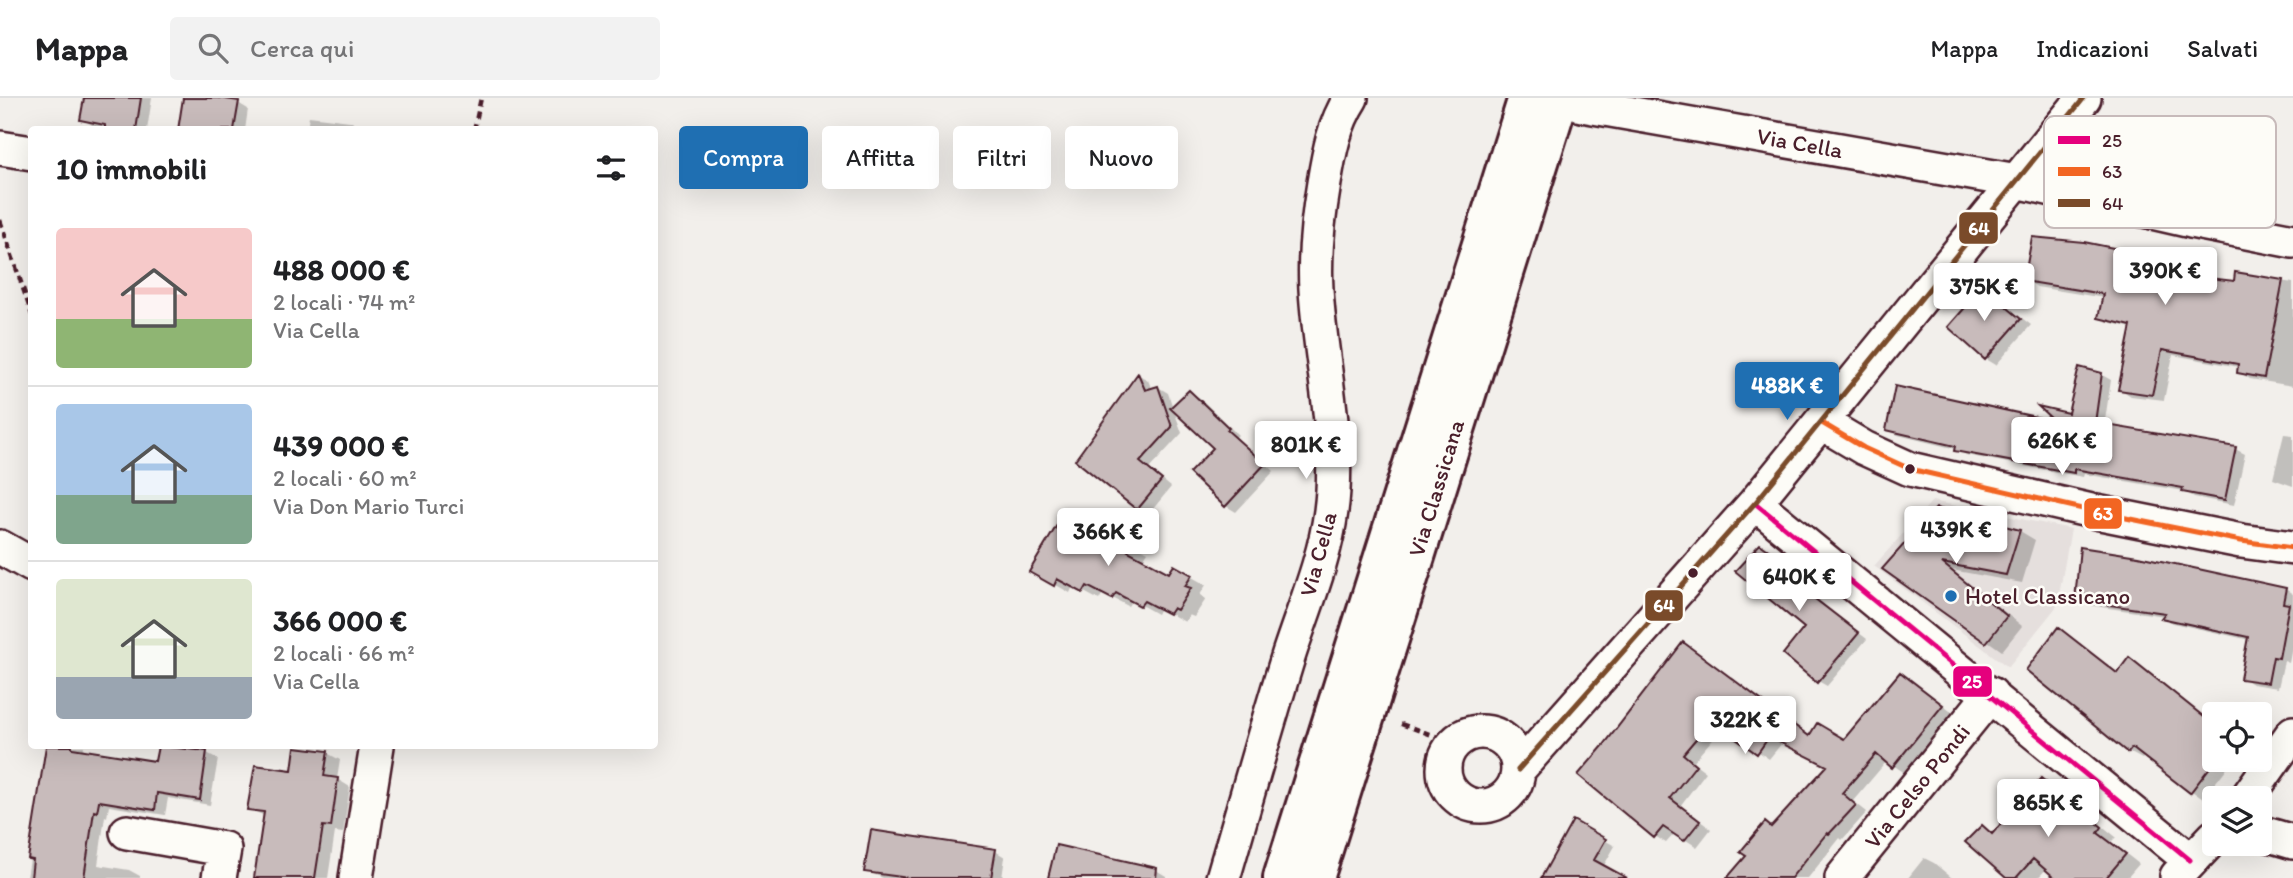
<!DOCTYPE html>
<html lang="it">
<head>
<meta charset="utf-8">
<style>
  body { margin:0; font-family:Itim,sans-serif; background:#f2f2f2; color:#202124; height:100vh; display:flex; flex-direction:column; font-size:26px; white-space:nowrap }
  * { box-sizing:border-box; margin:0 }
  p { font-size:23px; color:#757577 }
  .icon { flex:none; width:38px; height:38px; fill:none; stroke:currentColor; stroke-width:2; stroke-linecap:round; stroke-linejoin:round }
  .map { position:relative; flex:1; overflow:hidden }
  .sheet { position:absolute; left:28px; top:28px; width:630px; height:623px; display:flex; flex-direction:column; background:#fff; border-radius:7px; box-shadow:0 7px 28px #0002 }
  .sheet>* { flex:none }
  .hud { position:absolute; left:679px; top:28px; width:665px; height:63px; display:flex; gap:14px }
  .controls { position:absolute; left:2202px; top:604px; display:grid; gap:14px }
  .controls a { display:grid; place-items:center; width:70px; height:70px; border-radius:7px; background:#fff; box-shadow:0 7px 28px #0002; font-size:35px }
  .price { position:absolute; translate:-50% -60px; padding:0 16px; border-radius:7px; background:#fff; color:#222; font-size:23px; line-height:46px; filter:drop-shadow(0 2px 4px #0008) }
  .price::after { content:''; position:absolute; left:50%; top:42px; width:21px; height:16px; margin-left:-10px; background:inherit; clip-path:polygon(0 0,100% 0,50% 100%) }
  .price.current { background:#1f6fb2; color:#fff }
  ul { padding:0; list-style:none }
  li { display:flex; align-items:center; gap:21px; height:175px; padding:0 28px }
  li+li { border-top:2px solid #e0e0e0 }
  li span { display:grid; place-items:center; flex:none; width:196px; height:140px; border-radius:7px; color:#555 }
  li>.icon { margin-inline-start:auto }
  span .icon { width:84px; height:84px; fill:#fffc; stroke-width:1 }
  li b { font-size:30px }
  h2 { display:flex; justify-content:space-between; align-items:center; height:84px; padding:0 28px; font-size:30px }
  .chip { padding:0 24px; border-radius:7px; background:#fff; box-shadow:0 7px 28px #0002; font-size:24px; line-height:63px }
  .chip.current { background:#1f6fb2; color:#fff }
  header { display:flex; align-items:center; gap:42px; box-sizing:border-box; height:98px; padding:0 35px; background:#fff; border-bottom:2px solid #e0e0e0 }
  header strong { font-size:33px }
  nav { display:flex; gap:38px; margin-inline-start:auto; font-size:24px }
  .search { width:490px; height:63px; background:#f2f2f2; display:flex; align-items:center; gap:18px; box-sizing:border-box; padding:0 24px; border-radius:7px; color:#757577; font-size:26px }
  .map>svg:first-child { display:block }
  .built { fill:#e5dfdd }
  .shadow { fill:#0003 }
  .building { fill:#c8bbbb; stroke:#4a1f2b; stroke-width:2 }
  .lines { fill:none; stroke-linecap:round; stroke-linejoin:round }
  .street-casing { stroke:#4a1f2b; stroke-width:38 }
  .highway-casing { stroke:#4a1f2b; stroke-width:44 }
  .path { stroke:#4a1f2b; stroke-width:4.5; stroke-dasharray:7 5; stroke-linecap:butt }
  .street { stroke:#fdfcf7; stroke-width:33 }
  .highway { stroke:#fdfcf7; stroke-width:38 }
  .bus-1-casing { stroke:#fdfcf7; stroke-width:10 }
  .bus-2-casing { stroke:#fdfcf7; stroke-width:10 }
  .bus-3-casing { stroke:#fdfcf7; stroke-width:10 }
  .bus-1 { stroke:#e5007d; stroke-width:5 }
  .bus-2 { stroke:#f26522; stroke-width:5 }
  .bus-3 { stroke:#7a4b2a; stroke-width:5 }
  .bus-dot { fill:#4a1f2b; stroke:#fdfcf7; stroke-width:2.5 }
  .poi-dot { fill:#1f6fb2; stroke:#fdfcf7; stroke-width:2.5 }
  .labels { text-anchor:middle; stroke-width:5; stroke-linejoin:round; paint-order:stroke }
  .street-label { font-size:23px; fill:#4a1f2b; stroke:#fdfcf7 }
  .poi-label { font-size:23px; fill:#4a1f2b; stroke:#fdfcf7; text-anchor:start }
  .key { fill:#fdfcf7; stroke:#c7baba; stroke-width:2 }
  .key-label { font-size:19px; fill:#4a1f2b }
  .line-badge { stroke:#fdfcf7; stroke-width:2.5 }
  .badge-label { font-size:19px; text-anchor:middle; font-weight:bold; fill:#fff }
</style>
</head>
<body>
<header>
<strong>Mappa</strong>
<div class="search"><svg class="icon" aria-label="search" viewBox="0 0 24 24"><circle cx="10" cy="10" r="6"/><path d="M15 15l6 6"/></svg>Cerca qui</div>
<nav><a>Mappa</a><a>Indicazioni</a><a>Salvati</a></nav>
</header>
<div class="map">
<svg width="2293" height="780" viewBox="0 0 2293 780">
  <rect width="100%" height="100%" fill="#f2efeb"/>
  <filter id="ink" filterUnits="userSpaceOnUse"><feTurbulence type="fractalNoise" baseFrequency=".0143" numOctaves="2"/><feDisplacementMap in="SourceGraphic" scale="14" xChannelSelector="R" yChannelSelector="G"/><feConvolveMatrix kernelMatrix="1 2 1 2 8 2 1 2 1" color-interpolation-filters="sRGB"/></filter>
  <g filter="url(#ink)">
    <path class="built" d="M1932,403l139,28 -14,77 -49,61 -134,-101z"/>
    <path class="shadow" d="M86,0h66l-5,32h-37l-18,-5 -10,-6z
      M185,0h23l30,5 10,6 -3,21h-65z
      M309,18l41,5 10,6 -1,3h-52z
      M2152,159l12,7 -3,10 74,9 2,-9 56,9v103l-43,-7 -11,-7v-5l-66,-12 -9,45 -33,-4 -11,-7 12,-61 -20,-5 -12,-6 4,-19 -67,-11 -11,-7z
      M1984,191l47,36 -35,40 -10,-6z
      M1139,277l9,5 4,10 6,-3 10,6 5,15 16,-16 11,6 38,37 -2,2 38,34 -38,41 -10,-6 -10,-58 -43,-40 9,25 -33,36 22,18 -23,28 -71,-56z
      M2102,277l9,5 -7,47 131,22 10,5 -11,51 -40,-8 -10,-6 -100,-17 -1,3 -117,-22 -10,-6 -58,-14 -10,-5 172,-6z
      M2284,336l9,1v51l-20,-7z
      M2020,433l15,9 -13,43 -70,-13 70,56 -20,25 -118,-83z
      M1093,435l19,7 3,-6 33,18 -6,9 27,15 5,-9 32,18 -6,10 6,4 -12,18 -5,-2 -4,7 -25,-14 -3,6 -25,-14 -4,6 -25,-13 -4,7 -26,-14 -3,7 -38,-22z
      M1770,454l51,36 -8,10 54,41 -40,47 -9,-5 -11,-53z
      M2285,491l8,5v48l-4,21 -5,-2 -6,27 -26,-4 -10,-6 8,-38 -77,-17 -10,-5 2,-2 -78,-11 -10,-6z
      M2058,531l61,45 11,-14 12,7 62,49 9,-12 16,10h-15v46h19l-30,39 -59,-43 -2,3 -13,-7 -101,-82z
      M1683,546l128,93 34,4 67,-60 42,32 -49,60 -18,-12 -34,40 14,11 -25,28 -2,-2 -32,40h-79l100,-112 -47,-23 -13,16 -46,-32 -30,35 13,10 -26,34 31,23 -14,18 -22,-14 -9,10 -11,-7 -51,-89z
      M48,648h36l-1,6 74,11 2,-17 48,7 11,6 -8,46 -42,-7 -3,17 -56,-9 -2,11 -2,-1 -7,49 31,5 11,6v2h-113z
      M327,655l13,7 -3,19 13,8 -7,46 -8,-1 -7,46h-72l9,-62 -16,-7 44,-37z
      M2041,682l14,8 61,49 -5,5 28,22 -12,14h-69l-11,-10 -9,10h-30l-26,-51 12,7z
      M1574,725l41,23 -12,21 20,11h-77z
      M995,753l10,6 -3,21h-119l-17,-7z
      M1924,760l10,5 18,15h-44z
      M1156,772l10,6v2h-114z"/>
    <path class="building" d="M84,0h57l-5,32h-31v-5l-25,-5z
      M183,0h36l20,3 -5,29h-56z
      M2032,139l52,5 69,14 -3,15 84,10 1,-9 48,8 -19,98 -27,-5 1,-9 -76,-14 -10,45 -34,-5 13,-64 -33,-8 5,-24 -79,-13z
      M1983,189l38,32 -36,41 -37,-33z
      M2079,269l23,6 -7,50 141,24 -11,53 -43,-8 1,-4 -109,-19v4l-120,-22 1,-5 -69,-16 9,-44 159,35 -16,-15 30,7z
      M1138,275l7,17 13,-4 14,41 -32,35 22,18 -25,30 -62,-50z
      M1189,292l40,38 -2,2 38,34 -40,43 -36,-34 24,-25 -43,-40z
      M1936,410l84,22 -14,45 -64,-12 65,53 -21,27 -104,-74z
      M1063,417l29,16 2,-2 17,9 3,-7 20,11 -6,9 41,22 5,-8 18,10 -7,11 6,2 -14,22 -4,-2 -4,6 -25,-13 -4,5 -24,-13 -4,6 -25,-13 -4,7 -26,-14 -3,7 -25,-14z
      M1760,446l53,38 -8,9 54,42 -42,50 -34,-29 21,-26 -69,-57z
      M2080,449l58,9 148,32 -3,15 6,1 -10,54 -6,-1 -5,26 -28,-4 8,-42 -87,-19 4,-5 -90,-13z
      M2058,529l59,46 12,-16 85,68v37l-24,31 -58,-45 -4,5 -102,-83z
      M1683,544l126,94 8,-13 27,16 56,-67 43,33 -51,63 -16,-14 -34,39 14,12 -27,29 -2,-1 -36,45h-64l19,-22 -6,-4 25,-30 6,5 56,-61 -58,-29 -12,17 -46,-33 -28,33 13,11 -26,33 30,23 -16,20 -21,-14 -9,11 -76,-63 25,-29z
      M46,648h26v2l83,13 3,-15 49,5 -7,49 -43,-7 -2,17 -56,-9 -2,11 -3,-1 -10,67h-53l2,-18 -5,-1z
      M295,649l33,4 -4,25 14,2 -7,49 -8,-1 -8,52h-61l10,-66 -17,-2 8,-45 37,5z
      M2041,680l61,49 -4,6 28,21 -20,24h-51l-22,-19 -17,19h-10l-41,-36 17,-17 10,9z
      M1573,722l33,19 -12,21 33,18h-86z
      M871,732l125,19 -5,29h-82l-45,-6z
      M1056,747l101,23 -1,10h-108z"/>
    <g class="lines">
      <g class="street-casing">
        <path id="street" d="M1582,7l435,76 174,40 102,20
          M0,50l32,5
          M1822,325l42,25 46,21 186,43 145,29 52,7
          M1755,405l435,357
          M0,449l32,18
          M1444 671a37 37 0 1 1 74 0a37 37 0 1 1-74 0Z
          M1518,672l237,-267 329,-405
          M2247,700l46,-65
          M127,734l97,17 -5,29
          M2259,734l34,10
          M2177,778l37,-39
          M356,780l21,-132
          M1223,780c22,-75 43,-150 66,-224 15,-46 36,-95 42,-143 10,-73 -11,-149 -15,-222 -2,-35 2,-71 8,-106 5,-30 10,-59 27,-85
          M1842,780l149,-184"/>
      </g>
      <g class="highway-casing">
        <path id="highway" d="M1283,780l245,-780
          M1314,780l245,-780"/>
      </g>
      <path class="path" d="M474,32l7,-32
        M0,122l32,95
        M1401,626l54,19"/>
      <use href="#street" class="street"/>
      <use href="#highway" class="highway"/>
      <g class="bus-1-casing">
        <path id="bus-1" d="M1755,405l435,357"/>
      </g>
      <g class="bus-2-casing">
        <path id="bus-2" d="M1822,325l42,25 46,21 186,43 145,29 52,7"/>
      </g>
      <g class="bus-3-casing">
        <path id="bus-3" d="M1518,672l237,-267 329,-405"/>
      </g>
      <use href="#bus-1" class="bus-1"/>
      <use href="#bus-2" class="bus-2"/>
      <use href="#bus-3" class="bus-3"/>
    </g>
  </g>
  <g class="bus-dot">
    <circle cx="1910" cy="371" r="6"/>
    <circle cx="1693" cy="475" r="6"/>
  </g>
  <circle class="poi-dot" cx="1951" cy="498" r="7"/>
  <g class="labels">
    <g class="street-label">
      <text transform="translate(1800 45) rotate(10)" y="8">Via Cella</text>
      <text transform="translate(1436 390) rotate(-73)" y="8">Via Classicana</text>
      <text transform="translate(1318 456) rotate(-75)" y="8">Via Cella</text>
      <text transform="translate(1917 688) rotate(-51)" y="8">Via Celso Pondi</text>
    </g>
    <g class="poi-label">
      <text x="1965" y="506">Hotel Classicano</text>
    </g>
  </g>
  <rect x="2044" y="18" width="232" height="112" rx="10" class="key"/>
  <rect x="2058" y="38" width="32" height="8" fill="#e5007d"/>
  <rect x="2058" y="69" width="32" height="9" fill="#f26522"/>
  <rect x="2058" y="101" width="32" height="8" fill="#7a4b2a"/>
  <g class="key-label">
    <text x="2102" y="49">25</text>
    <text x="2102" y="80">63</text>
    <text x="2102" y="112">64</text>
  </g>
  <g class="line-badge">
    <rect x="1958" y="113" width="41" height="34" rx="7" fill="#7a4b2a"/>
    <rect x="2083" y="399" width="40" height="33" rx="7" fill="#f26522"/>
    <rect x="1644" y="491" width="40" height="33" rx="7" fill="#7a4b2a"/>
    <rect x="1952" y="567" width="41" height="33" rx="7" fill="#e5007d"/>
  </g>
  <g class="badge-label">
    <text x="1979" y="137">64</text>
    <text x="2103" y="422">63</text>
    <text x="1664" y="514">64</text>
    <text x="1972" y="590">25</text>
  </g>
</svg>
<div class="controls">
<a><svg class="icon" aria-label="locate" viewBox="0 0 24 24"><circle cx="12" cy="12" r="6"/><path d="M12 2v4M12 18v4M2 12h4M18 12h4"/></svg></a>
<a><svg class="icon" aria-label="layers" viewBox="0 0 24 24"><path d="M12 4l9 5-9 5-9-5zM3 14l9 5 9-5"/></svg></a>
</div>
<b class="price" style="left:2165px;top:209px">390K €</b>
<b class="price" style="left:1984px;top:225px">375K €</b>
<b class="price current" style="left:1787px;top:324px">488K €</b>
<b class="price" style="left:2062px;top:379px">626K €</b>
<b class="price" style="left:1306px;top:383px">801K €</b>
<b class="price" style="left:1956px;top:468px">439K €</b>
<b class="price" style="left:1108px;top:470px">366K €</b>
<b class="price" style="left:1799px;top:515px">640K €</b>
<b class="price" style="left:1745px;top:658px">322K €</b>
<b class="price" style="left:2048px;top:741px">865K €</b>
<div class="hud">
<a class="chip current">Compra</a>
<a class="chip">Affitta</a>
<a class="chip">Filtri</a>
<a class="chip">Nuovo</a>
</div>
<section class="sheet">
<h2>10 immobili<svg class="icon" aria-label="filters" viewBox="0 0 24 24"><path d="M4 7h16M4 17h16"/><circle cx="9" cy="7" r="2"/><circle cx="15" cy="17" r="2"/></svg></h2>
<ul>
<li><span style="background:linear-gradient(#f6c9c9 65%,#8fb573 0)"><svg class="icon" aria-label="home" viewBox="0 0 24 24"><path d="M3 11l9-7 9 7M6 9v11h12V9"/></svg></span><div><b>488 000 €</b><p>2 locali · 74 m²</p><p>Via Cella</p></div></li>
<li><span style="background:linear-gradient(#a9c7e8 65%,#7fa58c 0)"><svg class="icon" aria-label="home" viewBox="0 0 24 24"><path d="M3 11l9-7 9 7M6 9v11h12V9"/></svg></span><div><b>439 000 €</b><p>2 locali · 60 m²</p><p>Via Don Mario Turci</p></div></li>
<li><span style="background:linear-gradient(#dfe7d0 70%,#9aa5b1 0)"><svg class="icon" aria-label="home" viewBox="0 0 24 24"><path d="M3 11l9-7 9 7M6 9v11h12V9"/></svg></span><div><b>366 000 €</b><p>2 locali · 66 m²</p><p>Via Cella</p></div></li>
</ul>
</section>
</div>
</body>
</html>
